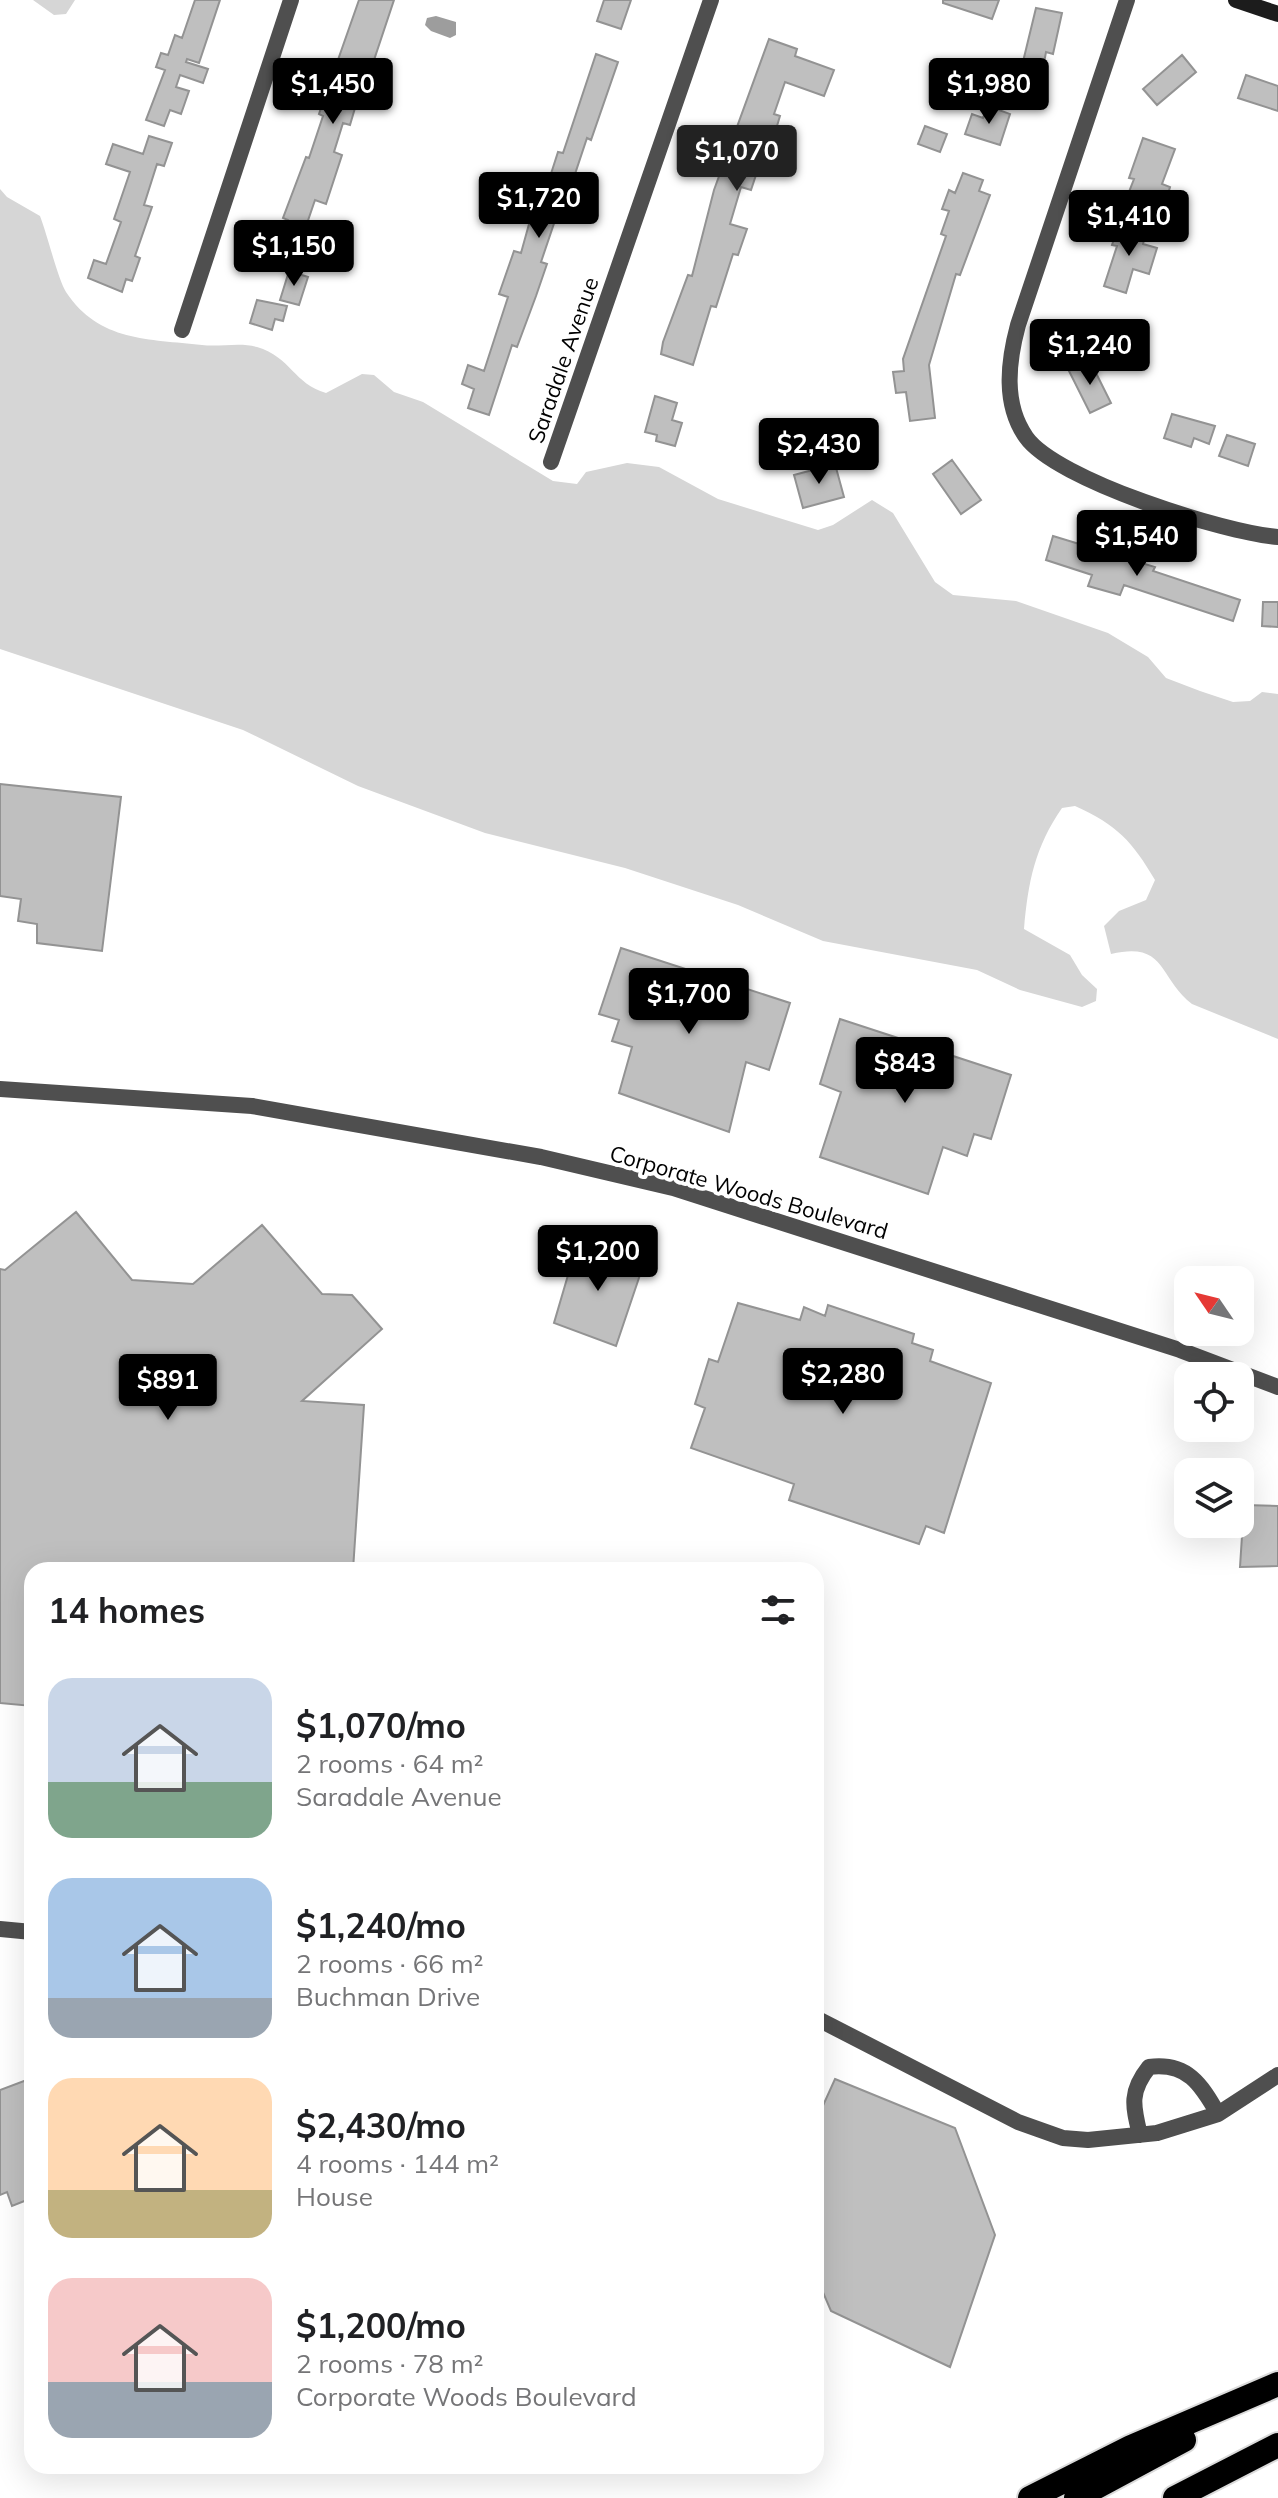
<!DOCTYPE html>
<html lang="en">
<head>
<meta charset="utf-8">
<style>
  body { margin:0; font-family:Mulish,sans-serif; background:#f2f2f2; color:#202124; height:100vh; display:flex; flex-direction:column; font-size:30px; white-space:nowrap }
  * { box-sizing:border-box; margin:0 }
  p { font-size:26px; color:#757577 }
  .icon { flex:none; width:44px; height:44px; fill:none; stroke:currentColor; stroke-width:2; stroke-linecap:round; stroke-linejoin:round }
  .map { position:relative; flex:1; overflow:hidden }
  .details { position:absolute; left:24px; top:1562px; width:800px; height:912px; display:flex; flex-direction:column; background:#fff; border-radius:24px; box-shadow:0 8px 32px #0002 }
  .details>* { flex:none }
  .needle { width:52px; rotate:305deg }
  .tools { position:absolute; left:1174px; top:1266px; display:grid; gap:16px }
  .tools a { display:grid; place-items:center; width:80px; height:80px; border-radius:16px; background:#fff; box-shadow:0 8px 32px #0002; font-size:40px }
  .price { position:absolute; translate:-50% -68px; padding:0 18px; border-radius:8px; background:#000; color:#fff; font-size:26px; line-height:52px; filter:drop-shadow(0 2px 4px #0008) }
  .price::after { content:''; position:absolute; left:50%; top:48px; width:24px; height:18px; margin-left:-12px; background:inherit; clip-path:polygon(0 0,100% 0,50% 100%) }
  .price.on { background:#222; color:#fff }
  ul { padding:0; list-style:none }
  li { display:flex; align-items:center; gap:24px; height:200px; padding:0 24px }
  li span { display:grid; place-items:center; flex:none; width:224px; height:160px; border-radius:24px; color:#555 }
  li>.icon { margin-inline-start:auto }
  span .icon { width:96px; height:96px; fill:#fffc; stroke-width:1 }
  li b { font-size:34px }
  h2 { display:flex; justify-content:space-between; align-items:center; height:96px; padding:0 24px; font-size:34px }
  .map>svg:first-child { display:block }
  .green { fill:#d6d6d6 }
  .water { fill:#9d9d9d }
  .building { fill:#bfbfbf; stroke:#939393; stroke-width:2 }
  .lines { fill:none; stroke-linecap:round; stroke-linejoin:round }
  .motorway-casing { stroke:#dbdbdb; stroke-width:28 }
  .minor { stroke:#4f4f4f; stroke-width:16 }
  .tertiary { stroke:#4f4f4f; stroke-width:16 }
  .secondary { stroke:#1c1c1c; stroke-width:16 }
  .motorway { stroke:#000; stroke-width:24 }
  .labels { text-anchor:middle; stroke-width:8; stroke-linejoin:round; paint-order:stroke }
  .street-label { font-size:22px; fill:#000; stroke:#fff }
</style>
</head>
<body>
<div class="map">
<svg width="1278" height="2498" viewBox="0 0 1278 2498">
  <rect width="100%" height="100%" fill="#fff"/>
  <path class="green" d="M33,0h42l-9,14 -12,1z
    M0,189l7,8 33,19c7,18 18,63 26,76 33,50 83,47 136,53 18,2 39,-3 55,2 34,10 37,37 69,46l36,-19 12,1 20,17 29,10 130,79 24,3 9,-12 41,-9 32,4 59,32 100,31 15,-5 39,-25 21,13 42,69 18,13 63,6 92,32 40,24 18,21 34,13 33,11 17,-1 12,-9 16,2v345l-86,-35c-34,-26 -25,-63 -81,-50l-7,-28 15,-15 27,-11 9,-20c-23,-39 -38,-55 -80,-74l-13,2c-27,39 -34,74 -38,121l46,26 12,20 15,14 -1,12 -14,6 -62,-17 -43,-20 -154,-29 -85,-36 -113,-37 -140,-35 -127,-47 -115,-56 -243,-81z"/>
  <path class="water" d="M436,16l20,6v13l-6,3 -19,-7 -6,-6 2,-7z"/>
  <path class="building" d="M195,0h25l-21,63 -12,-4 -1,3 22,7 -5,14 -23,-8 -4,12 13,4 -8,23 -11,-4 -6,16 -18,-6 19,-50 -9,-3 5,-14 7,2 7,-20 7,3z
    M359,0h35l-25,75 -4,-1 -15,51 -7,-2 -9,29 8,3 -16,49 -11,-4 -15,44 9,4 -8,25 -27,-11 14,-42 -5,-2 23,-61 3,1 14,-42 -4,-2z
    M604,0h27l-10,29 -24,-8z
    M943,0h56l-7,19 -49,-16z
    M1036,8l26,5 -9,41 -7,-2 -4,22 -21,-4z
    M769,39l28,10 -2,7 39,14 -10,26 -39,-14 -11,32 6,2 -12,40 -5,-2 -12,36 -10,-3 -11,37 17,5 -9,26 -5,-1 -17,53 -5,-1 -18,59 -32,-11 2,-12 25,-67 4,1 22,-86z
    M596,54l22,8 -27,78 -4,-2 -18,54 -4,-1 -24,71 6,2 -11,32 -19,51 -5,-2 -23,70 -21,-7 6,-19 -12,-5 6,-19 16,6 24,-74 -9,-3 15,-43 7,2 21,-76 7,3 9,-28 5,1z
    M1182,55l14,17 -39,33 -14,-16z
    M1246,75l32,11v25l-40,-13z
    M988,106l22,8 -10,31 -35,-11 7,-20 11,4z
    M925,126l22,8 -7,18 -22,-8z
    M149,136l23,7 -8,23 -7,-2 -13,41 8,2 -17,49 5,2 -8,23 -6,-2 -4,13 -34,-14 6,-18 12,4 15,-42 -7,-3 16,-47 -24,-8 7,-20 30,10z
    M1143,138l32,11 -13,35 8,3 -4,14 -12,-4 -3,8 -24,-8 7,-18 -5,-1z
    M963,173l20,7 -4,11 11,4 -30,80 -4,-1 -27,91 6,53 -25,3 -4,-29 -10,1 -3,-21 11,-1 -1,-12 43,-123 -5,-2 8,-23 -7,-2 7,-19 6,3z
    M1119,224l27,9 -3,11 14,4 -8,26 -16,-5 -7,24 -22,-7 13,-40 -5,-1z
    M289,271l19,6 -9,28 -19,-5z
    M257,300l30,6 -4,15 -8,-2 -3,11 -22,-7z
    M1090,361l21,42 -21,10 -21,-42z
    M655,396l22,7 -5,17 10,3 -7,23 -19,-5 1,-6 -12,-3z
    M1172,414l43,12 -6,18 -15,-6 -3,9 -27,-9z
    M1227,435l28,9 -7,22 -29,-10z
    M952,460l29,40 -20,14 -28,-40z
    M835,464l9,33 -41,11 -9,-33z
    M1053,536l102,31 -2,4 87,29 -7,21 -109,-36 -4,10 -32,-9 4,-11 -46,-15z
    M1263,602h15v25l-16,-1z
    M0,784l121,13 -19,154 -65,-8v-19l-19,-3 3,-22 -21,-3z
    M621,948l169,55 -21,67 -23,-8 -17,70 -110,-39 13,-46 -20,-6 7,-21 -20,-6z
    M840,1019l171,56 -20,64 -17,-5 -7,22 -24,-9 -15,47 -108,-37 21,-65 -21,-8z
    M76,1212l56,68 61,4 69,-59 60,69 30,1 30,34 -80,72 62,4 -11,165h-321v136l-32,-3v-434l5,1z
    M578,1241l66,22 -28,83 -62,-23z
    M738,1303l62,17 4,-13 21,9 3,-11 86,29 -2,9 21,7 -3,11 61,22 -47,150 -18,-7 -7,18 -130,-44 5,-16 -103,-36 14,-40 -10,-4 14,-45 9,3z
    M1244,1505l34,1v60l-38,1z
    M32,2078v120l-20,8 -5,-14 -7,3v-105z
    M835,2079l120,49 40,107 -45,132 -119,-56 -15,-35v-155z"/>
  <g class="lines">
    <g class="motorway-casing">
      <path id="motorway" d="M1030,2498l101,-51 147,-63
        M1076,2498l108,-58
        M1175,2498l103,-53"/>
    </g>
    <path class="minor" d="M1127,0l-109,325c-10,37 -15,79 8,112 30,43 199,96 252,100
      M182,330l109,-330
      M551,462l160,-462
      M0,1929l32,3
      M816,2018l202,104 45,16 25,2 69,-7 61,-19 60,-39
      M1140,2135c-7,-29 -11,-43 9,-68 38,-5 52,17 69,47"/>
    <path class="tertiary" d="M0,1089l252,17 289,51 132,31 507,162 98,37"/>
    <path class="secondary" d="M1236,0l42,14"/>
    <use href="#motorway" class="motorway"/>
  </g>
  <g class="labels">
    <g class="street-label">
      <text transform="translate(563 360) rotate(-71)" y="8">Saradale Avenue</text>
      <text transform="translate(749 1192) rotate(16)" y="8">Corporate Woods Boulevard</text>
    </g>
  </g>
</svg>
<div class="tools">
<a><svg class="needle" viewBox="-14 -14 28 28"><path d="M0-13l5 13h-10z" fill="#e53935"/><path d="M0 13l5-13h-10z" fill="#757577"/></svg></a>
<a><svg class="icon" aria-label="locate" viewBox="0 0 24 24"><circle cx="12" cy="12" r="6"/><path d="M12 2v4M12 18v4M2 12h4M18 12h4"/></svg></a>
<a><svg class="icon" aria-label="layers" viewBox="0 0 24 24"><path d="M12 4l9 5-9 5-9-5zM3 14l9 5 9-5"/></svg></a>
</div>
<b class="price" style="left:333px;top:126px">$1,450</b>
<b class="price" style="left:989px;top:126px">$1,980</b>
<b class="price on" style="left:737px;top:193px">$1,070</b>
<b class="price" style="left:539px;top:240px">$1,720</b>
<b class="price" style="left:1129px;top:258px">$1,410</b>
<b class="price" style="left:294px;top:288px">$1,150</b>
<b class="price" style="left:1090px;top:387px">$1,240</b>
<b class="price" style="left:819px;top:486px">$2,430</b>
<b class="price" style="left:1137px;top:578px">$1,540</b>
<b class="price" style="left:689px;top:1036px">$1,700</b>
<b class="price" style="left:905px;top:1105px">$843</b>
<b class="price" style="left:598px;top:1293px">$1,200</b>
<b class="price" style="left:843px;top:1416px">$2,280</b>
<b class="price" style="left:168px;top:1422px">$891</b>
<section class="details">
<h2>14 homes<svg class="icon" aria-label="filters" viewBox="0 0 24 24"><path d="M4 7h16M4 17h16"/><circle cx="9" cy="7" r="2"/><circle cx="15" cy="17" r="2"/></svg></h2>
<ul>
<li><span style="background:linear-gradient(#c9d6e8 65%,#7fa58c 0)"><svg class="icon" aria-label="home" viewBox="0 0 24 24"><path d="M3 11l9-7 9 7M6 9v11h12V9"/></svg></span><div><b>$1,070/mo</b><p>2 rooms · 64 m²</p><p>Saradale Avenue</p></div></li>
<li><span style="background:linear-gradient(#a9c7e8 75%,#9aa5b1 0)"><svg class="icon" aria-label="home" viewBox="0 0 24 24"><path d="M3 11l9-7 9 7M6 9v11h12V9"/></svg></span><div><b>$1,240/mo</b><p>2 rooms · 66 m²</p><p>Buchman Drive</p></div></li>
<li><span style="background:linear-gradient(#ffd9b3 70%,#c2b280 0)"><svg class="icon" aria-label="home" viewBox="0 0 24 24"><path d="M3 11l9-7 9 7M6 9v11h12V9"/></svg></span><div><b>$2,430/mo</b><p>4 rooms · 144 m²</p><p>House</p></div></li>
<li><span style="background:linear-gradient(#f6c9c9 65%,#9aa5b1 0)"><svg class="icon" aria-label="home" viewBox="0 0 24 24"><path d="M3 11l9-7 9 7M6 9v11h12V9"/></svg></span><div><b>$1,200/mo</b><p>2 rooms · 78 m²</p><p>Corporate Woods Boulevard</p></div></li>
</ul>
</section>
</div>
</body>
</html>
